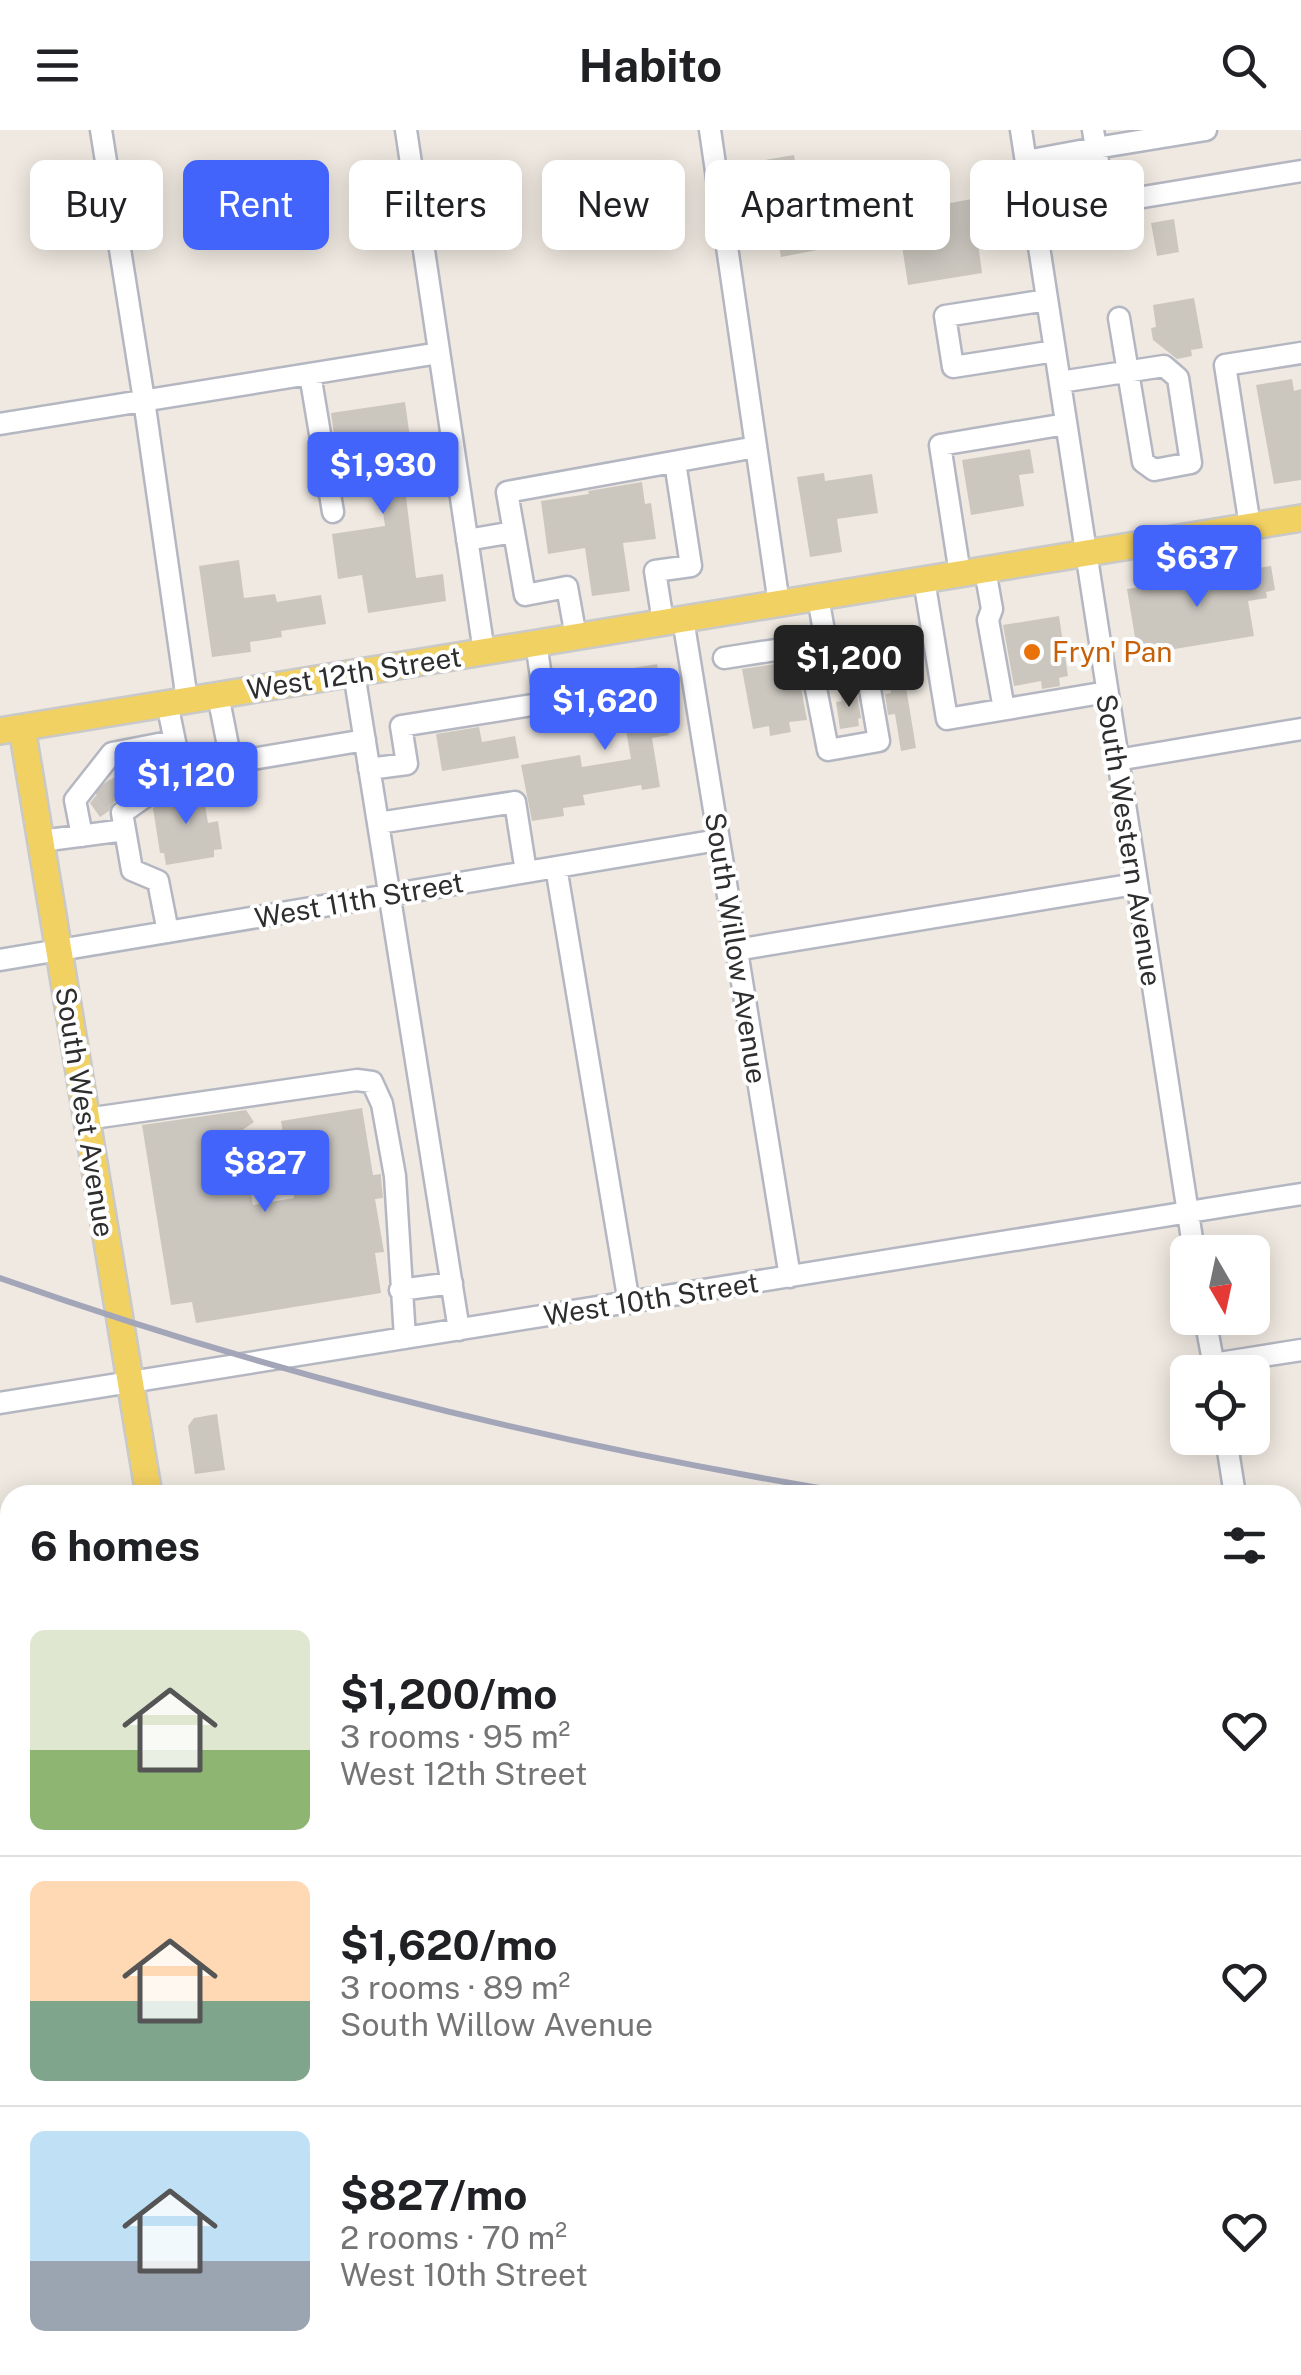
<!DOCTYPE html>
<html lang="en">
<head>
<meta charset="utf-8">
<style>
  body { margin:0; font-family:"Public Sans",sans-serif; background:#f6f6f6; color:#202124; height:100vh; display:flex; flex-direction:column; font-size:38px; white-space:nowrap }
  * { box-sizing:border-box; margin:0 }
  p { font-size:32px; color:#757577 }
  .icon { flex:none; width:55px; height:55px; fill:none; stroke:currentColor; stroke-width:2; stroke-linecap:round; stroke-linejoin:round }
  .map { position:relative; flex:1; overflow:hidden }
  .side { position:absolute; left:0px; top:1355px; width:1302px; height:890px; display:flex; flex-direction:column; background:#fff; border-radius:30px 30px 0 0; box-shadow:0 5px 25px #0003 }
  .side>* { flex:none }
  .hud { position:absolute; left:30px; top:30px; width:1242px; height:90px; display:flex; gap:20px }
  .needle { width:65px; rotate:171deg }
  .buttons { position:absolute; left:1170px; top:1105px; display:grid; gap:20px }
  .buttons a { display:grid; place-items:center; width:100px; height:100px; border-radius:15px; background:#fff; box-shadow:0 5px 25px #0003; font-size:50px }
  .price { position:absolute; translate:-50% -85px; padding:0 22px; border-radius:10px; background:#4264fb; color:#fff; font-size:32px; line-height:65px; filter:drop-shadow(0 2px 5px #0008) }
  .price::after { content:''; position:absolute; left:50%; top:60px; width:30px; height:22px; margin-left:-15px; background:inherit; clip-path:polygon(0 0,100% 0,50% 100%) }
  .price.active { background:#222; color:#fff }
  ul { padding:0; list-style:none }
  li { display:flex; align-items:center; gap:30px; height:250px; padding:0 30px }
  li+li { border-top:2px solid #e0e0e0 }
  li span { display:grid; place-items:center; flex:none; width:280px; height:200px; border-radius:15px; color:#555 }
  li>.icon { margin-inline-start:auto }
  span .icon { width:120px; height:120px; fill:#fffc; stroke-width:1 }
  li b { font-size:42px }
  h2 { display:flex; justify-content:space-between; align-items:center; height:120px; padding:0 30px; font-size:42px }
  .pill { padding:0 35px; border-radius:15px; background:#fff; box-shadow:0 5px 25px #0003; font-size:35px; line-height:90px }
  .pill.active { background:#4264fb; color:#fff }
  header { display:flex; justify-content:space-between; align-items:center; height:130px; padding:0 30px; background:#fff; font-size:45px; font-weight:700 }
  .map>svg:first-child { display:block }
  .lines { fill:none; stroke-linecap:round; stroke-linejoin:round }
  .stream { stroke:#75cff0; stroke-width:6 }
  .building { fill:#cbc7bf }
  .minor-tunnel { stroke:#c8c4bd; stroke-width:20; stroke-dasharray:20 10; stroke-linecap:butt }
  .minor-casing { stroke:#b4b7c1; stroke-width:25 }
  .major-casing { stroke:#c9c9c9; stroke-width:30 }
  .minor { stroke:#fff; stroke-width:20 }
  .major { stroke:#f2d163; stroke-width:25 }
  .rail { stroke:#a3a6b8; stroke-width:6 }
  .food-dot { fill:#e8710a; stroke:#fff; stroke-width:4 }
  .labels { text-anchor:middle; stroke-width:8; stroke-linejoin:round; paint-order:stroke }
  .food-label { font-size:28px; fill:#c56008; stroke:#fff; text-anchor:start }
  .street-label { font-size:28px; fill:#2e2e2e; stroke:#fff }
</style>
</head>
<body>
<header><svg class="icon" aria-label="menu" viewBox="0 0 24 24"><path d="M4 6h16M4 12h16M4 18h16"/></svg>Habito<svg class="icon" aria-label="search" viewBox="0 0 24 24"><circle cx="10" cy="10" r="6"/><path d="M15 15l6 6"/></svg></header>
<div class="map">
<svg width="1301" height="2245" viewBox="0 0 1301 2245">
  <rect width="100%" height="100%" fill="#efe9e1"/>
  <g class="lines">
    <path class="stream" d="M1292,1446l9,1"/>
  </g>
  <path class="building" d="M794,25l4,26 -41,7 -4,-26z
    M972,69l10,74 -74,12 -11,-72z
    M1174,89l5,33 -22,4 -6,-33z
    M824,93l4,25 -47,9 -3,-17 5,-4 -1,-6z
    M1194,168l9,50 -12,2 1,6 -15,3 -24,-19 -2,-12 5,-1 -3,-22z
    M1292,249l2,12 7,-2v91l-27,4 -18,-99z
    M405,272l5,36 -11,2 17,138 27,-4 3,27 -78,12 -6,-38 -24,4 -6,-45 53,-8 -12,-83 -37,6 -5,-36z
    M1030,319l4,24 -15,2 5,31 -53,9 -9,-55z
    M824,343l1,8 47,-7 6,39 -41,6 5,33 -32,5 -13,-80z
    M642,352l3,22 6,-1 5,36 -33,4 7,48 -38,5 -7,-48 -37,6 -7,-53 48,-7 -1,-3z
    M239,430l5,38 31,-4 2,8 44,-7 5,29 -45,7 1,6 -32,5 1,10 -39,5 -13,-91z
    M1271,436l4,24 -9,2 1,6 -19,3 6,35 -116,19 -11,-66z
    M1059,486l9,60 -9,2 1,8 -18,3 -1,-8 -27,5 -11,-61z
    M796,531l11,59 -18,2 2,10 -21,4 -1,-10 -16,3 -11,-60z
    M902,533l14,85 -15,3 -6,-37 -7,1 -3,-21 6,-1 -4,-27z
    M657,534l12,71 -17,3 8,49 -18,3 -1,-5 -58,10 2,10 -22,3 1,8 -32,5 -11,-56 59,-10 2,12 49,-8 -15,-88z
    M856,559l5,29 -3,1 1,7 -19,3 -4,-27 6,-1 -2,-10z
    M479,597l3,15 33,-6 4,22 -77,13 -6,-37z
    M161,627l5,8 -52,37 -5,9 -9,6 -10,-14 16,-20 31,-21z
    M201,652l7,41 10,-2 4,28 -8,1v7l-48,8 -2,-12h-4l-7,-45 33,-24z
    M362,978l11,67 8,-1v4l2,20 -8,1 9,53 -9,1 6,40 -185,30 -4,-21 -21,3 -29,-180 104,-15 8,12 -13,9 12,74 41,-7 -13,-77z
    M217,1284l8,56 -30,4 -7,-48 6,-8z"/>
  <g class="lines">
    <path class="minor-tunnel" d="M132,635l15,21
      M102,655l15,21"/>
    <g class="minor-casing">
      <path id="minor" d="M101,0l43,270 43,300
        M406,0l78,522
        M710,0l69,474
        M1021,0l173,1122
        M1206,0l-110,18 7,47 10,7 188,-31
        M1026,31l70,-13 -3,-18
        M1047,170l-102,16 8,51 102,-16
        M310,244l23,138
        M1060,252l104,-16 14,12 13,85 -37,7 -11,-8 -24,-144
        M0,294l439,-71
        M1250,396l-25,-161 76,-12
        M467,410l47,-8
        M985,440l7,39 -4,11 16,89
        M960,444l-20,-129 126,-21
        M924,450l23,139 160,-27
        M818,467l10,57 -18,4 18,92 51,-9 -16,-92 -35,5
        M683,489l107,658
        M663,492l-8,-51 36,-5 -16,-104
        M576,507l-9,-50 -42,8 -18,-103 249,-45
        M724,528l102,-16
        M354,543l105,657
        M218,565l13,66
        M1117,630l184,-31
        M369,639l38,-5 -6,-38 144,-23 -9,-60
        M181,641l184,-31
        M378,693l137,-21 11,70
        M125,700l-3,-17 59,-42 -14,-68
        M82,706l-7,-36 37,-47 62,-12
        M41,711l84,-11 7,40 26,11 10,51
        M556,737l73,436
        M736,820l399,-66
        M0,830l718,-120
        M86,989l271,-39 15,2 10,22 13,72 10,162
        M400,1160l52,-7
        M1205,1188l10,54
        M1213,1234l88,-14
        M0,1273l1301,-209
        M1226,1308l9,57
        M0,1499l10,62
        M1292,1499l9,-1
        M1292,1591l9,-1
        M1292,1637l9,-1
        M1292,1710l9,54
        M0,1711l10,-2
        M0,2155l10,-2
        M121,2235l2,10
        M592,2235l2,10
        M1209,2235l1,10"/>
    </g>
    <g class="major-casing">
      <path id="major" d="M22,598l127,767
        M0,601l1301,-213
        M291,2235l1,10"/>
    </g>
    <use href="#minor" class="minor"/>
    <use href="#major" class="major"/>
    <path class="rail" d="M0,1148c280,99 569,170 862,217
      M1292,1417l9,1"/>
  </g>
  <circle class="food-dot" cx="1032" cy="522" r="10"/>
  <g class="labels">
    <g class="food-label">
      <text x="1052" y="532">Fryn' Pan</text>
    </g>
    <g class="street-label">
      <text transform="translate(354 543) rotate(-9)" y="10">West 12th Street</text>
      <text transform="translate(1129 710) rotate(81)" y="10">South Western Avenue</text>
      <text transform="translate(359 770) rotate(-10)" y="10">West 11th Street</text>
      <text transform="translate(736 818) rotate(81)" y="10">South Willow Avenue</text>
      <text transform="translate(85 982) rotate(81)" y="10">South West Avenue</text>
      <text transform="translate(651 1169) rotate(-9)" y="10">West 10th Street</text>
    </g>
  </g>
</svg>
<div class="buttons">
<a><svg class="needle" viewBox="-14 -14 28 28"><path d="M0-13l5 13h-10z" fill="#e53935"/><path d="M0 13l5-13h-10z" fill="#757577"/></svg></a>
<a><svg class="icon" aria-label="locate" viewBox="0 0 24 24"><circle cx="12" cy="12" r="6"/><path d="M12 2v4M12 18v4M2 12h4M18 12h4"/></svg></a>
</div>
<b class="price" style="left:383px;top:387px">$1,930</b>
<b class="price" style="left:1197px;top:480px">$637</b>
<b class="price active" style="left:849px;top:580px">$1,200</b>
<b class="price" style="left:605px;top:623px">$1,620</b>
<b class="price" style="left:186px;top:697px">$1,120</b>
<b class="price" style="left:265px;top:1085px">$827</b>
<div class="hud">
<a class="pill">Buy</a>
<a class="pill active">Rent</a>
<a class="pill">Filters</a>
<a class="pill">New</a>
<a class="pill">Apartment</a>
<a class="pill">House</a>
</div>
<section class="side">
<h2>6 homes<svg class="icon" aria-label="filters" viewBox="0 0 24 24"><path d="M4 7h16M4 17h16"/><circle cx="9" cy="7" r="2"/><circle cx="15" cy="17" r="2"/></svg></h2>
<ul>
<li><span style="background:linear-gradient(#dfe7d0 60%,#8fb573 0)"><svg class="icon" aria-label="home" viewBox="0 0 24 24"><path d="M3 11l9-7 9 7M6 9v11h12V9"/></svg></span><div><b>$1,200/mo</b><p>3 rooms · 95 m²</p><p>West 12th Street</p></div><svg class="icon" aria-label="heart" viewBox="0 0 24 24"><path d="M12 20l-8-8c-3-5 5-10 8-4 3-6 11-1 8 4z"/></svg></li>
<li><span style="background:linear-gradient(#ffd9b3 60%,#7fa58c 0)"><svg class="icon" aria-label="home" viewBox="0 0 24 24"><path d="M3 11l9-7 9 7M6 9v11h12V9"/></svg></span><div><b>$1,620/mo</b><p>3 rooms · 89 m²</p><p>South Willow Avenue</p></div><svg class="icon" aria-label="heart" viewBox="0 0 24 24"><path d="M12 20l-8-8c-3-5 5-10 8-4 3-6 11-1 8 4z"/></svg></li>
<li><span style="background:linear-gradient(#bfe0f5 65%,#9aa5b1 0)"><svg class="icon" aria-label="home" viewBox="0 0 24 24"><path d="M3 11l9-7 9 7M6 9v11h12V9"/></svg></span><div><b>$827/mo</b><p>2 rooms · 70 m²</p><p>West 10th Street</p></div><svg class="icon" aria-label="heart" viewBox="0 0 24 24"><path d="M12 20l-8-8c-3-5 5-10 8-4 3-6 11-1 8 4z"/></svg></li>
</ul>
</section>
</div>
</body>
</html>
